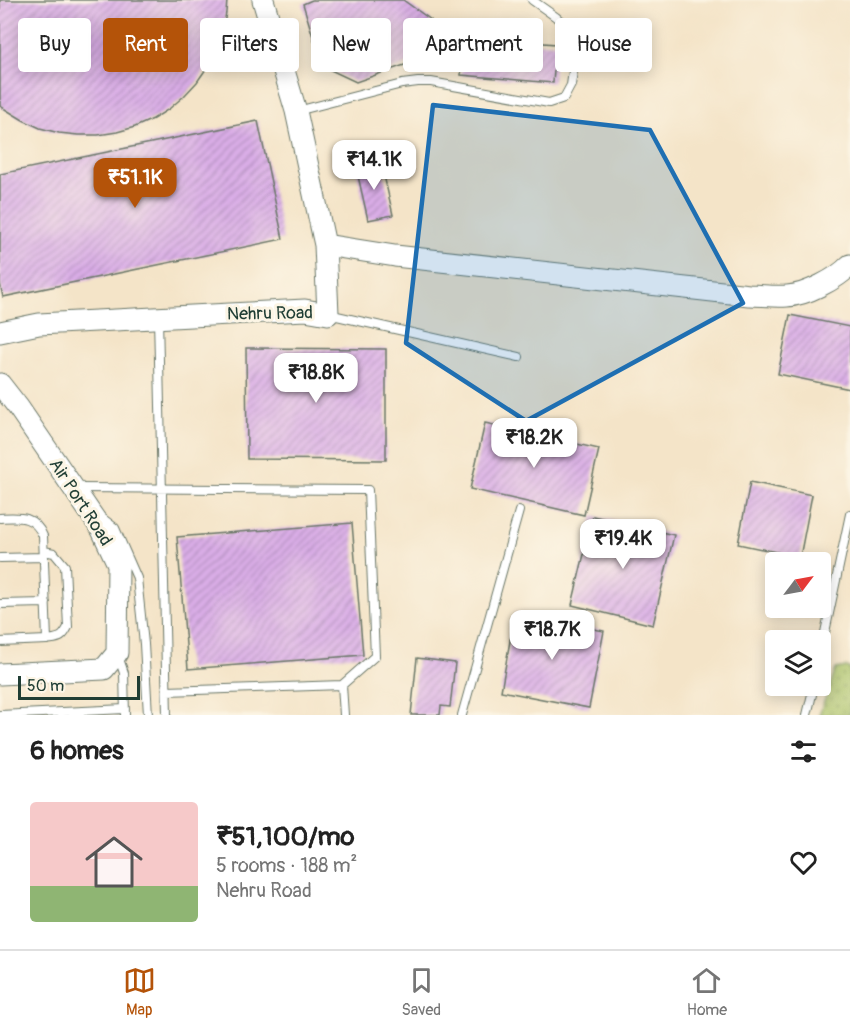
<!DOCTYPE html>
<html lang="en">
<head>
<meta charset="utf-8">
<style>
  body { margin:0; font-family:Pangolin,sans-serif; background:#f6f6f6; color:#222; height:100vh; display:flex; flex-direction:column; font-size:22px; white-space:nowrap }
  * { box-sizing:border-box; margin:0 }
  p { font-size:20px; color:#767676 }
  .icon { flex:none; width:33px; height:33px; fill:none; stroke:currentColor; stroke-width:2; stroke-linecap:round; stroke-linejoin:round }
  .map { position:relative; height:715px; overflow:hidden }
  .panel { display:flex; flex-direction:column; background:#fff; flex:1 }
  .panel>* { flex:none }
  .guide { position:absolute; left:18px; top:18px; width:814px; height:54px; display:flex; gap:12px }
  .needle { width:39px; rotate:58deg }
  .buttons { position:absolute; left:765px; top:552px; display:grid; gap:12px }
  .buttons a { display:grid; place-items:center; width:66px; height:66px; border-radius:6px; background:#fff; box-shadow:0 3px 15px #0003; font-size:30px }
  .scale { position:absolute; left:18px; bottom:15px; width:122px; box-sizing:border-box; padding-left:6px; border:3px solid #1f3d34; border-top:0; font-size:16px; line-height:21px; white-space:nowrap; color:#1f3d34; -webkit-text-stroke:4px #fcf5e5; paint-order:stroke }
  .price { position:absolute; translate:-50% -51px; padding:0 14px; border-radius:12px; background:#fff; color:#222; font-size:20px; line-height:39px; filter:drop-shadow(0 2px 3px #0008) }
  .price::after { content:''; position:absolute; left:50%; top:36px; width:18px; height:14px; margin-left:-9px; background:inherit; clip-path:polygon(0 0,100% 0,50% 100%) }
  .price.on { background:#b45309; color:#fff }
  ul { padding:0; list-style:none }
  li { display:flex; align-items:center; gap:18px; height:150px; padding:0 30px }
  li span { display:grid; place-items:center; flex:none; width:168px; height:120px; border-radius:6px; color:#555 }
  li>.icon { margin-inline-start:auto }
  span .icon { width:72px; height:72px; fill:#fffc; stroke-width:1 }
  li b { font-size:26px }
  h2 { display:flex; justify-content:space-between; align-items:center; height:72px; padding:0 30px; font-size:26px }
  .pill { padding:0 21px; border-radius:6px; background:#fff; box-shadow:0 3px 15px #0003; font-size:21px; line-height:54px }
  .pill.on { background:#b45309; color:#fff }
  .tab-bar { display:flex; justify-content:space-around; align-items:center; height:84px; border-top:2px solid #e0e0e0; background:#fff; font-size:16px; color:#767676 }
  .tab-bar a { display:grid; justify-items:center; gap:3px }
  .tab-bar .on { color:#b45309 }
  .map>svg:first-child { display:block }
  .green { fill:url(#green-dots); stroke:#65804e; stroke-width:1.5 }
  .building { fill:url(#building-hatch) }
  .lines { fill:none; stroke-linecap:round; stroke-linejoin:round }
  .service-casing { stroke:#6a7768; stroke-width:10 }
  .tertiary-casing { stroke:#6a7768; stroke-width:23 }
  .service { stroke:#fff; stroke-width:8 }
  .tertiary { stroke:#fff; stroke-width:21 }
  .marked { fill:#1f6fb2; fill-opacity:0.2; stroke:#1f6fb2; stroke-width:4.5; stroke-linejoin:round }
  .labels { text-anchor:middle; stroke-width:6; stroke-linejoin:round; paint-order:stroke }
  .street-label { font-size:18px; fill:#1f3d34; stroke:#fcf5e5 }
</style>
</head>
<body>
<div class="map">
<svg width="850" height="715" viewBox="0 0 850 715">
  <defs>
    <pattern id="green-dots" width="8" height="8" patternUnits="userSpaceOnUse" patternTransform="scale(1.5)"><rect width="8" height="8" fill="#abc368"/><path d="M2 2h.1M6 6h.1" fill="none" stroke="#8ba056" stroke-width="1.8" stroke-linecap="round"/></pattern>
    <pattern id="building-hatch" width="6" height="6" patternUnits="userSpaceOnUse" patternTransform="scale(1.5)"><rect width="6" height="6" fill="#daade7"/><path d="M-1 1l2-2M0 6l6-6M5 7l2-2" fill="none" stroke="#b08ebc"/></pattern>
  </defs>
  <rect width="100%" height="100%" fill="#fcf5e5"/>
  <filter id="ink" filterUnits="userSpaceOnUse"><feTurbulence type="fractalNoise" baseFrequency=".0167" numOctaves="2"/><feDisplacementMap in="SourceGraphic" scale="12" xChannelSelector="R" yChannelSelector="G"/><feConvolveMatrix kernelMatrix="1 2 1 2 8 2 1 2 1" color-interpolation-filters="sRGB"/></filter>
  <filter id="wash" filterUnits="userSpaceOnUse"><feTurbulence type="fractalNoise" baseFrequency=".008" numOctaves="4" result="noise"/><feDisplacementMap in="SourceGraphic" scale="24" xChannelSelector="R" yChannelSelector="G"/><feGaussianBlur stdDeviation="1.35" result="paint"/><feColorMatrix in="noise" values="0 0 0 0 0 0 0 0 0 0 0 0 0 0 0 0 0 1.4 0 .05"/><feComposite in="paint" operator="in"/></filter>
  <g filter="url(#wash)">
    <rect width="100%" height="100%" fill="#f4e4c8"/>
    <path class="green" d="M847,667l3,2v46h-31l17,-46z"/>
    <g id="blocks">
      <path class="building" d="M0,0h227l-1,12 -3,19 -6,18 -9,17 -11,16 -13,14 -15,13 -16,10 -18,8 -18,5 -19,3h-20l-19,-2 -19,-5 -17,-8 -23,-14z
        M312,0h91l28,20 -15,41 -60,21 -34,-16 -19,-62z
        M465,37l91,7 -3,39 -92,-8z
        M258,121l25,118 -280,58 -3,-13v-110z
        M381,162l12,53 -25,5 -12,-53z
        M790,315l60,12v62l-72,-15z
        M246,348l140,1v111l-139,-1z
        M485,423l114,26 -15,66 -114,-26z
        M750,482l62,13 -12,62 -62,-13z
        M593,516l81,19 -21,90 -81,-20z
        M352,523l11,132 -175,14 -11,-132z
        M515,613l89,18 -15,77 -88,-17z
        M417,658l38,5 -5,44 -9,-1 -1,9h-29z"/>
    </g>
  </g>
  <g filter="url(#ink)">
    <use href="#blocks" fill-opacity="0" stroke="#6a7768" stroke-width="1.5"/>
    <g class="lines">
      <g class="service-casing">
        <path id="service" d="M297,111l105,-27 16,-2h13l118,21 15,-5 7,-13 6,-41 -7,-14 -14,-13 -24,-17
          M328,314l191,43
          M158,317l9,398
          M76,488l292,2 7,166 -33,29 -175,6
          M0,518c20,-1 34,-3 43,18l4,104 -47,2
          M102,518l13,10 22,50 7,66 4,71
          M44,551l10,2 11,13 3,61c-6,12 -9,11 -21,13
          M0,558l44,-1
          M0,604l46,-1
          M118,656l6,17 1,42
          M820,656l30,-142
          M342,685l2,30
          M0,715l125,-6
          M462,715l57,-204
          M807,715l7,-29"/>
      </g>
      <g class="tertiary-casing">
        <path id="tertiary" d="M325,245l70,11 354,39c12,0 25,2 38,1 19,-1 50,-17 63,-31
          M0,332l39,-8 266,-14 23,4 -3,-69 -29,-134 -33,-111
          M0,384l18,23 84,123 16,34 -1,89 -13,16 -104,5"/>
      </g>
      <use href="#service" class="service"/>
      <use href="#tertiary" class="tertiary"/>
    </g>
  </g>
  <path class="marked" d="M433,105l217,25 93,173 -217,118 -120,-78z"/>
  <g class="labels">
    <g class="street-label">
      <text transform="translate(270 313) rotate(-1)" y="6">Nehru Road</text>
      <text transform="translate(81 502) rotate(57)" y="6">Air Port Road</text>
    </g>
  </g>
</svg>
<div class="buttons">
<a><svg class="needle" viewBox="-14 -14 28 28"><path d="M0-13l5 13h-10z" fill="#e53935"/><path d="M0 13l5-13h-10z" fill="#767676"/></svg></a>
<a><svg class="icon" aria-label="layers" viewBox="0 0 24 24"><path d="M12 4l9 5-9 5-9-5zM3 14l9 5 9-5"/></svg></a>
</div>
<div class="scale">50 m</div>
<b class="price" style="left:374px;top:191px">₹14.1K</b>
<b class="price on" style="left:135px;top:209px">₹51.1K</b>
<b class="price" style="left:316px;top:404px">₹18.8K</b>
<b class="price" style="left:534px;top:469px">₹18.2K</b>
<b class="price" style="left:623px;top:570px">₹19.4K</b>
<b class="price" style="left:552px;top:661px">₹18.7K</b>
<div class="guide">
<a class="pill">Buy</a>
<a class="pill on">Rent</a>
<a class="pill">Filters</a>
<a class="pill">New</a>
<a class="pill">Apartment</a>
<a class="pill">House</a>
</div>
</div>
<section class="panel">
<h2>6 homes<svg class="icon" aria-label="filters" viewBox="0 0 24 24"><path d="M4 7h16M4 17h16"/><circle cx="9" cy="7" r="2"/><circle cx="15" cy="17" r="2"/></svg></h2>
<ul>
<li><span style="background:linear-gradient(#f6c9c9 70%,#8fb573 0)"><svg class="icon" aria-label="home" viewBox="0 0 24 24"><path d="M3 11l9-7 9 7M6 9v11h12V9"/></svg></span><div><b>₹51,100/mo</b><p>5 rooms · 188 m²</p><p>Nehru Road</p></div><svg class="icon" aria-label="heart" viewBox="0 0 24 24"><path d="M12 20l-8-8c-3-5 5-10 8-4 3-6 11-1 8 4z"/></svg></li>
</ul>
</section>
<nav class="tab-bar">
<a class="on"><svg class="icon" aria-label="map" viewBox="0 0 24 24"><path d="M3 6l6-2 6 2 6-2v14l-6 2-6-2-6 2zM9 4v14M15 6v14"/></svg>Map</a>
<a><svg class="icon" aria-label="saved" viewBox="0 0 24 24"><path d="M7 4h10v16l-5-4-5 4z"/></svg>Saved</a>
<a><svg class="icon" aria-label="home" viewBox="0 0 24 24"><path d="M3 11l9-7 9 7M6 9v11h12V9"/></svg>Home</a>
</nav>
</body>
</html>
